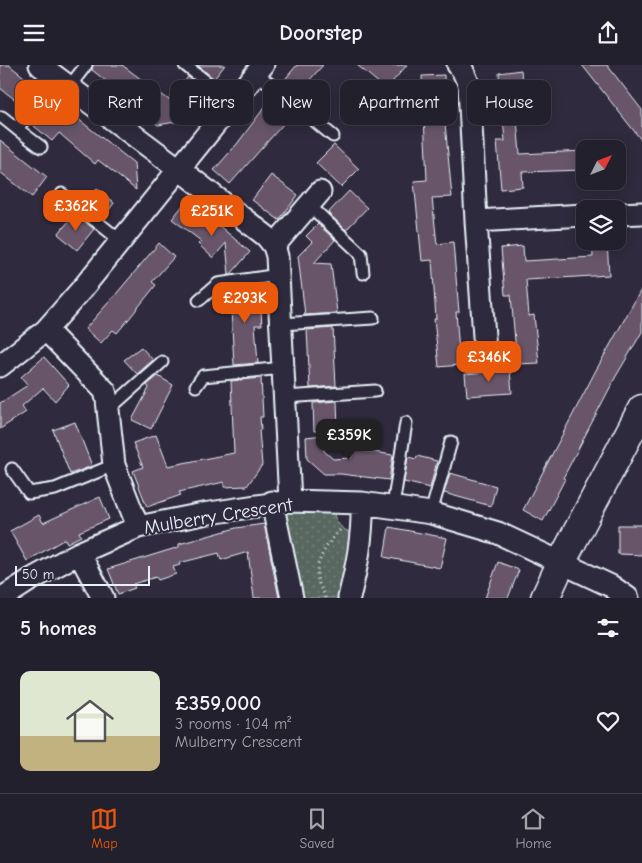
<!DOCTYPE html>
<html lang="en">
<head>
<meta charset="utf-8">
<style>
  body { margin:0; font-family:"Comic Neue",sans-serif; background:#2f2d3a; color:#f1f3f6; height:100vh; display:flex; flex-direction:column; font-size:19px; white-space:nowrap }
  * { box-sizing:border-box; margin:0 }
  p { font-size:16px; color:#a3a3aa }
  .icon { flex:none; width:28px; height:28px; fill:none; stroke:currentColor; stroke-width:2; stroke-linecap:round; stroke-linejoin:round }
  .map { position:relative; height:533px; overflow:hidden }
  .panel { display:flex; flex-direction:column; background:#23202e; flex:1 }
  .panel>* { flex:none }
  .banner { position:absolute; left:15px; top:15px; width:612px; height:45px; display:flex; gap:10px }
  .needle { width:32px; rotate:48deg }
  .tools { position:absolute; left:576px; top:75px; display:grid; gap:10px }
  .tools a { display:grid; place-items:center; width:50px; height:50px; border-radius:10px; background:#23202e; box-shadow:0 2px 12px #0003,0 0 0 1px #403e4a; font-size:25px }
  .scale { position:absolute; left:15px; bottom:12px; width:135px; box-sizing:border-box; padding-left:5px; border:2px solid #e8f1f8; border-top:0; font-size:14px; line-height:18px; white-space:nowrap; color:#e8f1f8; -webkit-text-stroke:4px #2f2a3d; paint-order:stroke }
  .price { position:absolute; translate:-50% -42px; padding:0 11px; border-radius:10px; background:#ea580c; color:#fff; font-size:16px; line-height:32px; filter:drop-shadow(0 1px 2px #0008) }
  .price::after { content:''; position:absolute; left:50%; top:30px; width:15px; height:11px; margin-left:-8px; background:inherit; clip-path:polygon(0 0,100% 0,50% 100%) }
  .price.current { background:#222; color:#fff }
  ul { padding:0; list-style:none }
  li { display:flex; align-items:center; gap:15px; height:125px; padding:0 20px }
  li+li { border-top:1px solid #403e4a }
  li span { display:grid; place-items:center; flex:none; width:140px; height:100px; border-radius:10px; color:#555 }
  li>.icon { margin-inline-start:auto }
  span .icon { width:60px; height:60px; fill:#fffc; stroke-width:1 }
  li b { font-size:21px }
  h2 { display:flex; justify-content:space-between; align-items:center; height:60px; padding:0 20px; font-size:21px }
  .tag { padding:0 18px; border-radius:10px; background:#23202e; box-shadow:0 2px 12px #0003,0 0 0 1px #403e4a; font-size:18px; line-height:45px }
  .tag.current { background:#ea580c; color:#fff }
  header { display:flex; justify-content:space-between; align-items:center; height:65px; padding:0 20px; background:#23202e; font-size:22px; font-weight:800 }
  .tabs { display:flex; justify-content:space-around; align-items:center; height:70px; border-top:1px solid #403e4a; background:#23202e; font-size:14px; color:#a3a3aa }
  .tabs a { display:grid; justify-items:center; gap:2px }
  .tabs .current { color:#ea580c }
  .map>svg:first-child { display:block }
  .grass { fill:url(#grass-dots); stroke:#a0acac }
  .building { fill:#68546a; stroke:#e8f1f8 }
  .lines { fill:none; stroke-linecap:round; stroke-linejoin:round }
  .service-casing { stroke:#e8f1f8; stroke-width:15 }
  .minor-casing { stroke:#e8f1f8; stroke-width:25 }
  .tertiary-casing { stroke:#e8f1f8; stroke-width:31 }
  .path { stroke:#e8f1f8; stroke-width:3; stroke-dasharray:1 4; stroke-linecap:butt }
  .service { stroke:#2f2a3d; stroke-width:11 }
  .minor { stroke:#2f2a3d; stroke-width:21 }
  .tertiary { stroke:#2f2a3d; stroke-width:28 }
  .labels { text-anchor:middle; stroke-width:4.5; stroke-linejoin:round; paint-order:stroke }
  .street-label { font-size:19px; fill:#e8f1f8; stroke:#2f2a3d }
</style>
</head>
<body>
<header><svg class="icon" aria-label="menu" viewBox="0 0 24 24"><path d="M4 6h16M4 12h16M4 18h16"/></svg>Doorstep<svg class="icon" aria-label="share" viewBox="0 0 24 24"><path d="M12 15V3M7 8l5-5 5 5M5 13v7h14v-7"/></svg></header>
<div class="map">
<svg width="642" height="533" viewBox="0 0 642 533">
  <defs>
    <pattern id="grass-dots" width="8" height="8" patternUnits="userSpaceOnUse" patternTransform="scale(1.25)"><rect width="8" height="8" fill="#586860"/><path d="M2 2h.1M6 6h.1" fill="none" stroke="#707e78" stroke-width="1.8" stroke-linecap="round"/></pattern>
  </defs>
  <rect width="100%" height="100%" fill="#2f2a3d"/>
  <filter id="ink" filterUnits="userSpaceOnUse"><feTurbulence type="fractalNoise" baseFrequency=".02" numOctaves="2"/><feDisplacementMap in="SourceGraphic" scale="10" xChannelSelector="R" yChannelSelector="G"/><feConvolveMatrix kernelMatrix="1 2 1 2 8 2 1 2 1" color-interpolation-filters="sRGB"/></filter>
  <g filter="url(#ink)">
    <path class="grass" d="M281,443l52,2c3,13 8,21 22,23l-13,65h-43z"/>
    <path class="building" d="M0,0h9l24,19 -15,18 -18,-14z
      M93,0h29l47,35 19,-23 17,13 -24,31 -23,4 -17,-12 4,-6 -29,-21 -1,2 -23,-18z
      M198,0h27l-11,14z
      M297,0h26l-15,17 3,3 -11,14 -19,-15z
      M357,0h50l-21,24z
      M582,0h25l35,45v31z
      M521,5l4,48 -8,1 3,35 65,-3v19l-63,2 1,15 -22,2 -4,-48h8l-6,-68z
      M444,10l1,48 7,74 -20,1 5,46 16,-2 6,70h-3l4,53 -21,2 -5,-48h2l-4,-59 -10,1 -8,-80 13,-1 -5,-104z
      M273,31l20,17 -63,71 -16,-14 23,-26z
      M57,33l18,15 -2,2 61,48 2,27 -38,-30 -3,4 -36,-31 -7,8 -18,-15z
      M0,75l47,37 -15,20 -32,-25z
      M334,80l25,24 -18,18 -25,-24z
      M271,110l27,20 -19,25 -27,-20z
      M97,123l17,15 -10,14 -18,-13z
      M349,126l18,17 -21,22 -18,-17z
      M184,139l29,22 3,-3 34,29 -19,22 -2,1 -3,-32 -13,15 -15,-14 3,-3 -29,-22z
      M75,149l19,15 -17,21 -19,-16z
      M318,159l17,16 -21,23 17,1 6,49 -32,2 -7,-59 14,-14 -6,-6z
      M592,176h15l2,34 -83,5 3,36 5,-1 5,48 -22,1 -6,-69h-6l-4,-47 22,-2 1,15 69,-4z
      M159,178l15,14 -22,25 4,3 -28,35 -11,13 -4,-3 -12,13 -16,-14 32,-36z
      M259,220l3,40h-7l3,38 -24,2 -4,-75z
      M642,223v44l-27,46 -52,100 2,1 -22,42 -20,-11 72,-138z
      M333,263l3,58 -26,2 -3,-58z
      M141,282l12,13 -16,14 -13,-14z
      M44,292l25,28 -14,16 -12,-13 -21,18 4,6 -26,17v-26l28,-18 -7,-8z
      M510,305l2,23 -45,3 -2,-22z
      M158,311l15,9 -22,44 -19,-9 17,-32 -2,-3z
      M261,313l2,39h-3l1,13h-2l3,35 -15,21 -23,1v-5l-45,10 2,3 -34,12 -14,-36 10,-4 -10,-24 23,-8 12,31 66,-13 -3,-72z
      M337,336l1,29 -24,1 -1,-28z
      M75,357l17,44 -22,8 -17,-44z
      M323,370l1,16 9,8 18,-1 2,-9 40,6 -4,25 -48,-6h-17l-17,-15 -1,-22z
      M417,391l20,5 -7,27 -26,-6 4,-25 8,2z
      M450,408l46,13 -5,20 -47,-13z
      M100,432l9,22 -30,13 2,4 -14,7 -2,-4 -38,22 -17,-30 29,-16 4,8z
      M264,459l15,74h-25l-6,-46 -27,8 -2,-7 -40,10 1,2 -7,2 3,7 -18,6 -2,-3 -23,7 2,4 -17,6 -10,-25 71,-22v-3l57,-16z
      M618,460h24v30l-24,-1z
      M389,462l58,11 -7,30 -56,-11z
      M498,497l21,8 -11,28h-23z"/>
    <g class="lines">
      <g class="service-casing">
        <path id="service" d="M185,0l47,37
          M256,8l77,63
          M69,22l17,-22
          M2,52l15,12 39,-52
          M17,64l24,18
          M62,129l59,47
          M309,140l52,49 2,19
          M199,235l19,-16 60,-9
          M281,259l92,-6
          M196,321l7,-10 80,-8
          M285,332l90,-6
          M108,345l54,-48
          M12,404l17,24 26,-4 59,-24
          M393,441l13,-83
          M431,448l20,-71"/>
      </g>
      <g class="minor-casing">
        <path id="minor" d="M40,0l139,104 87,67 8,10 3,10 13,245
          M458,0l4,4 7,16 7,136 9,130
          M618,149l24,-1
          M476,156l109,-6
          M274,181l46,-54
          M46,265l59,61 2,9 7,65 24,62
          M0,301l46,-36 36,-41 181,-224
          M272,437l20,96
          M79,488l24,45
          M2,533l28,-18 49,-27 59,-26 65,-13 87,-13 72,2 69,10 67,20 113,53 17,12
          M349,533c8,-32 14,-62 13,-95"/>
      </g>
      <g class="tertiary-casing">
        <path id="tertiary" d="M545,533l17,-37 80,-152"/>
      </g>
      <path class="path" d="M325,533c-1,-7 -4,-8 -6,-14 -8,-20 10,-43 23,-56"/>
      <use href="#service" class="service"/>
      <use href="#minor" class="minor"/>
      <use href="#tertiary" class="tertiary"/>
    </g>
  </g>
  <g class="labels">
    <g class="street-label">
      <text transform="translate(218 450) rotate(-9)" y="7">Mulberry Crescent</text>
    </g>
  </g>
</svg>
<div class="tools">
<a><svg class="needle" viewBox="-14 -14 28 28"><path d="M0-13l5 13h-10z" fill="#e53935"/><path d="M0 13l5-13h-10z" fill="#a3a3aa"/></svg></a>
<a><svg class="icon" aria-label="layers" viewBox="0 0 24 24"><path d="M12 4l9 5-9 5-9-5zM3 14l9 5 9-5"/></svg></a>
</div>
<div class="scale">50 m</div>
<b class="price" style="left:76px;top:167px">£362K</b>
<b class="price" style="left:212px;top:172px">£251K</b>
<b class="price" style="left:245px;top:259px">£293K</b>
<b class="price" style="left:489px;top:318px">£346K</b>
<b class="price current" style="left:349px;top:396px">£359K</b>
<div class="banner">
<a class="tag current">Buy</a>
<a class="tag">Rent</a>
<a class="tag">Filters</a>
<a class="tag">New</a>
<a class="tag">Apartment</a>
<a class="tag">House</a>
</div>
</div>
<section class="panel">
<h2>5 homes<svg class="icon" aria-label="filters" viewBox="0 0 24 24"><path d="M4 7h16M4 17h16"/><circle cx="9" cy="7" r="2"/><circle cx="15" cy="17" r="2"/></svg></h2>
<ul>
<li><span style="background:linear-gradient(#dfe7d0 65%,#c2b280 0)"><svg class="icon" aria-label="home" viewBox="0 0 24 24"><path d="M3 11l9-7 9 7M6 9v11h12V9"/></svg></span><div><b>£359,000</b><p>3 rooms · 104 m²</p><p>Mulberry Crescent</p></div><svg class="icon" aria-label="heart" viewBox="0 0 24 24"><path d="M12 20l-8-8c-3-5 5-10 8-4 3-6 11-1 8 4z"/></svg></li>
</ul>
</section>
<nav class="tabs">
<a class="current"><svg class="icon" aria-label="map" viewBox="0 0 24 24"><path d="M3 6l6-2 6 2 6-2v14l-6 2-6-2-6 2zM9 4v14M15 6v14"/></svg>Map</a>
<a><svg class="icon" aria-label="saved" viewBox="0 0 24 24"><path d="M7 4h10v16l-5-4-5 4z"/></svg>Saved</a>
<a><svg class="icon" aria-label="home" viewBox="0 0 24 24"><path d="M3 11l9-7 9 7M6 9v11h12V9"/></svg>Home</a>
</nav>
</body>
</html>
